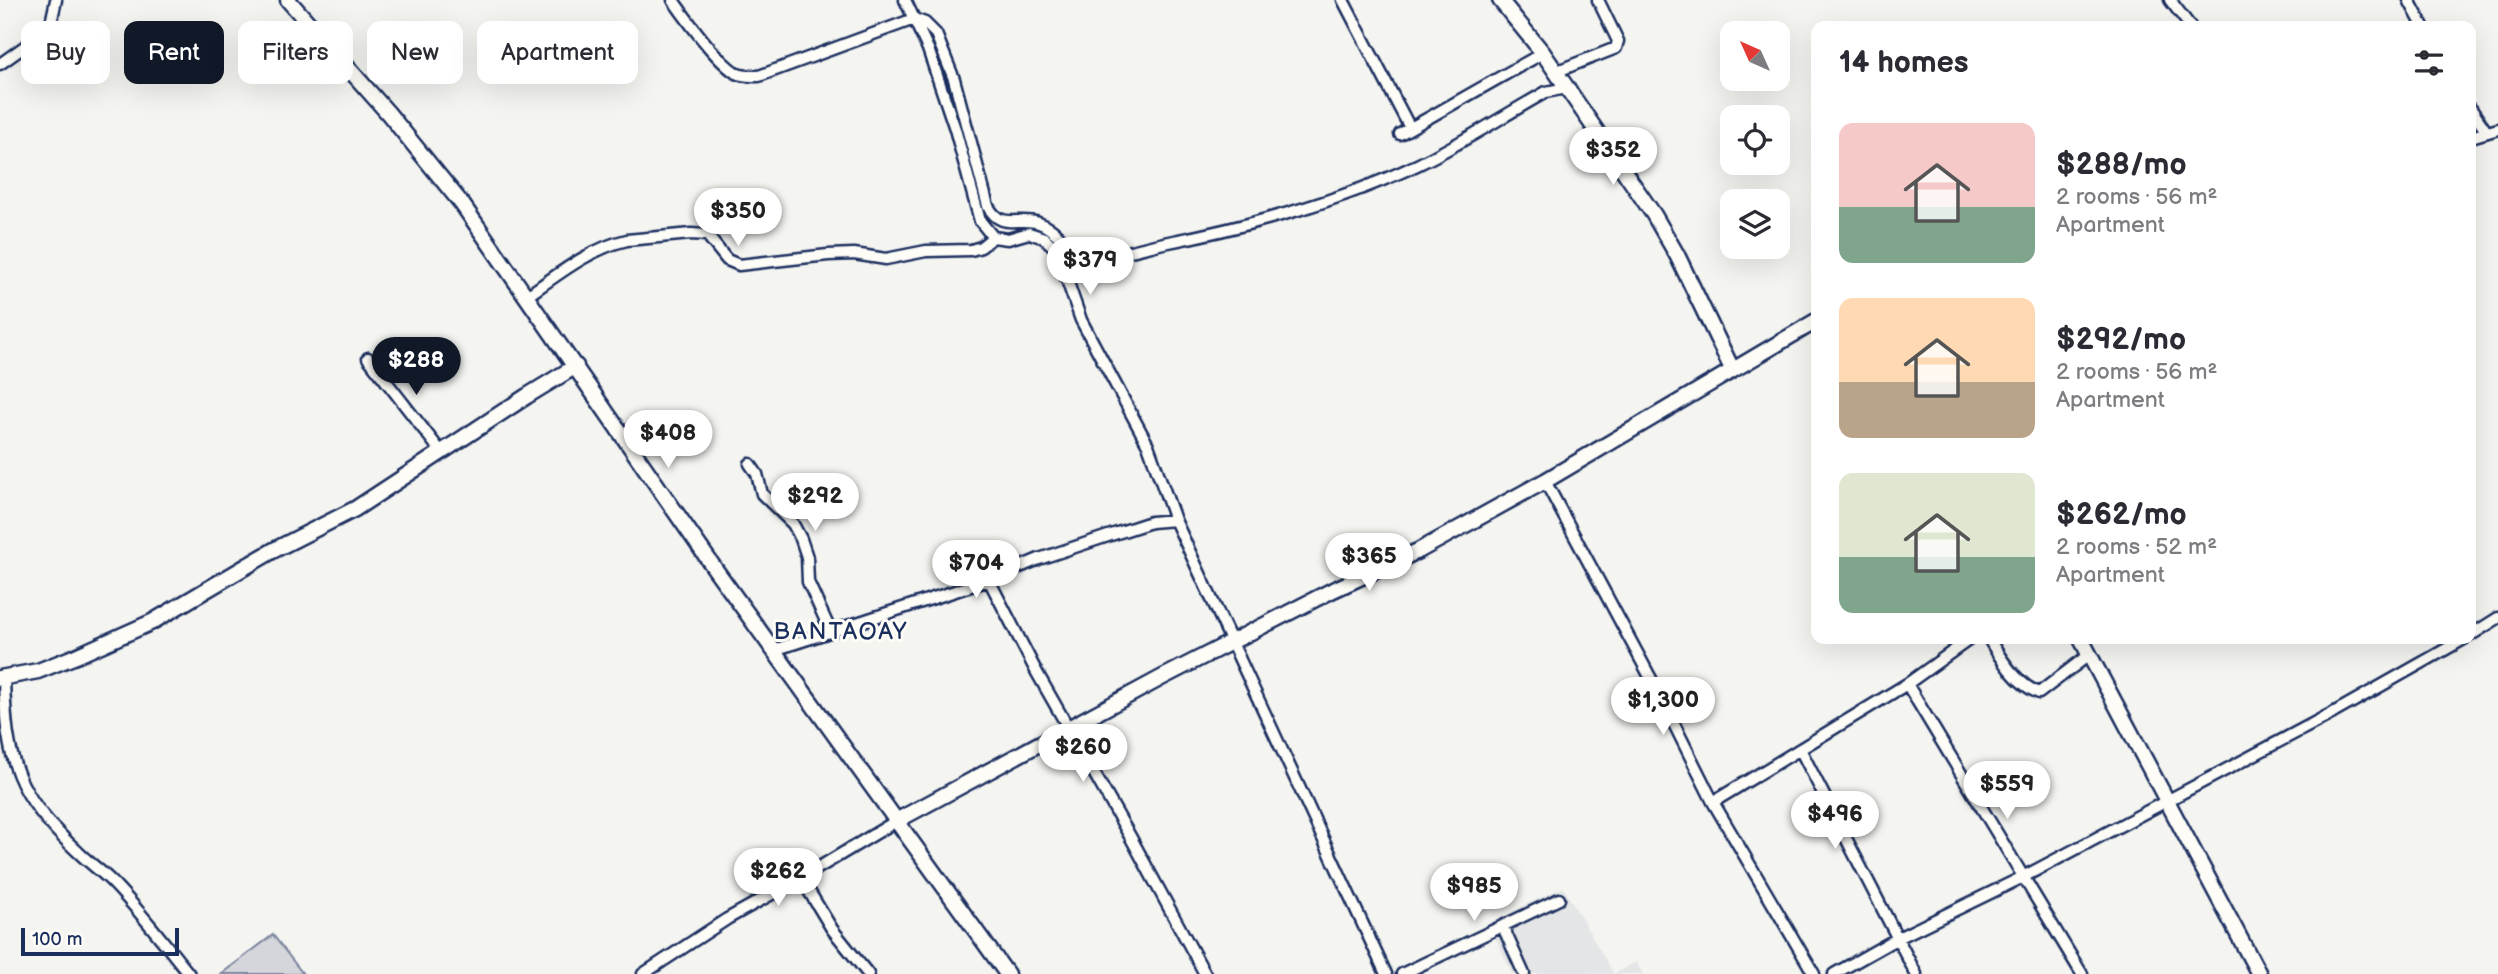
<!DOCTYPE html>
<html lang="en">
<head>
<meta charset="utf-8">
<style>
  body { margin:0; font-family:"Balsamiq Sans",sans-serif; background:#f7f7f7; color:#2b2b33; height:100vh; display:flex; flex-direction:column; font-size:26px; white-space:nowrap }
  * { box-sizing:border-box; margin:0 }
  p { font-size:23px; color:#7c7c81 }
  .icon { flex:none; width:38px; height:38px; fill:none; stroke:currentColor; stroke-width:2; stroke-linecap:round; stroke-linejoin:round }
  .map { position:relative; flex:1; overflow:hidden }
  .panel { position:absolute; left:1811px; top:21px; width:665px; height:623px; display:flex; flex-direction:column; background:#fff; border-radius:14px; box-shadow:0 7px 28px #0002 }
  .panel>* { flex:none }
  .hud { position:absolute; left:21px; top:21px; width:665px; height:63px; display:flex; gap:14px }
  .needle { width:46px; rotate:315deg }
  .fabs { position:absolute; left:1720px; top:21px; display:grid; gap:14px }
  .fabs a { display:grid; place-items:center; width:70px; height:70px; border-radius:14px; background:#fff; box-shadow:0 7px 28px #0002; font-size:35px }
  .scale { position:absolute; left:21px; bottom:18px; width:158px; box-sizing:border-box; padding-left:7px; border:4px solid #1b2f5e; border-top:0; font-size:19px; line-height:24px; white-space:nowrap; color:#1b2f5e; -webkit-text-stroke:5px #fdfcf7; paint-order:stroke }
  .price { position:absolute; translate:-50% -60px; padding:0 16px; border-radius:24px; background:#fff; color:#222; font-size:23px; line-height:46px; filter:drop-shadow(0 2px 4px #0008) }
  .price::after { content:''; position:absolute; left:50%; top:42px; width:21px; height:16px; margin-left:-10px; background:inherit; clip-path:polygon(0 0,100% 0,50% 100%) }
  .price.on { background:#111827; color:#fff }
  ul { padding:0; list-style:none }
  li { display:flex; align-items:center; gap:21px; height:175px; padding:0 28px }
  li span { display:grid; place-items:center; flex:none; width:196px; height:140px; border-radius:14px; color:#555 }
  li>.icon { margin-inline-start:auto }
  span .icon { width:84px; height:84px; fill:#fffc; stroke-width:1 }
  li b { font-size:30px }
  h2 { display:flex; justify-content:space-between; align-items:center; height:84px; padding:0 28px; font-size:30px }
  .pill { padding:0 24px; border-radius:14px; background:#fff; box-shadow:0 7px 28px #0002; font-size:24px; line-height:63px }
  .pill.on { background:#111827; color:#fff }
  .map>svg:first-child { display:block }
  .built { fill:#e4e5e6 }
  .green { fill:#d4d6db; stroke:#78829c; stroke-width:2 }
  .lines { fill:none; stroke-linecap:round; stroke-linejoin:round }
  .street-casing { stroke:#1b2f5e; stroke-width:15 }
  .secondary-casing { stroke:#1b2f5e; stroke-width:19 }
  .street { stroke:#fdfcf7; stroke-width:10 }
  .secondary { stroke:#fdfcf7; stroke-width:14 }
  .labels { text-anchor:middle; stroke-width:6; stroke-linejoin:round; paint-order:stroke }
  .quarter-label { font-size:24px; letter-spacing:2px; fill:#1b2f5e; stroke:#fdfcf7 }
</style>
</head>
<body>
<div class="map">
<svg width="2498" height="974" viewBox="0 0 2498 974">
  <rect width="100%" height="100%" fill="#f4f4f1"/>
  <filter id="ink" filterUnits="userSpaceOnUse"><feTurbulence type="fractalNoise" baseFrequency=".0143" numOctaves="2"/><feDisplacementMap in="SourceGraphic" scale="14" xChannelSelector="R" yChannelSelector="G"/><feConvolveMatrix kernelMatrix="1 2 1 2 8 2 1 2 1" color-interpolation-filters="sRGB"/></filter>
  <g filter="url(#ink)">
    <path class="built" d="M1563,887l51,87 22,-12 7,12h-131l-23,-51z"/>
    <path class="green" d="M273,935l30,39h-82z"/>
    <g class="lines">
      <g class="street-casing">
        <path id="street" d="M673,0c15,21 42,59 63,73 7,4 15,3 23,3l155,-57 -9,-19
          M1343,0l67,128
          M2170,0l20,26
          M2409,0l14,26
          M914,19l14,30 27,80 25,92 13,16 15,2 21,-6 15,5 9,8 6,11 22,63 67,125 27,75 211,454
          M914,19l11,4 11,11 18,45 34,127c13,25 30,10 51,17 19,6 27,27 47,32 20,5 58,-8 78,-12 87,-17 172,-40 253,-78 44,-21 86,-49 129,-73l21,-4
          M0,64l45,-32 6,-9 5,-23
          M1555,72l61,-24 2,-7 -20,-41
          M2471,109l15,22
          M1400,134l143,-81
          M2471,137l27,-8
          M527,296c30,-21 64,-48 100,-56l64,-6 16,1 20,25 12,5 89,-10 26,-1 32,5 40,-8 45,-1 10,-3 12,-10
          M368,358l74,95
          M750,464l7,10 5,20 31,30 8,15 6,18 1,25 22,48
          M1545,481l111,207 57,114 101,172
          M989,580l47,91 95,167 74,136
          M2471,635l27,-17
          M1989,639c11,19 28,46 50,54l51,-39
          M774,650l215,-70 50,-21 69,-23 43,-14 24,-2
          M4,678c2,84 12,116 74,174 11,11 25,20 36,32 27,28 51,60 75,90
          M1907,684l175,290
          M1800,749l116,225
          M1713,802l194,-118 63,-45
          M801,878l31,51 36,45
          M1503,927l21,47
          M643,974l84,-55 86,-48 85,-51
          M1402,974l157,-75
          M1834,974l64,-36 125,-61 310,-164 131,-74"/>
      </g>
      <g class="secondary-casing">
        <path id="secondary" d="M288,0l100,113 74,91 253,365 292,405
          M1500,0l43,53 111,162 23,40 55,114
          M2081,639l178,335
          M0,678l38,-7 38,-15 76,-34 122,-72 81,-41 172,-113 49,-30
          M898,820l265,-143 168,-86 89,-41 125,-69 271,-160"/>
      </g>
      <use href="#street" class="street"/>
      <use href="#secondary" class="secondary"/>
    </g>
  </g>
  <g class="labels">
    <g class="quarter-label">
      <text x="841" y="639">BANTAOAY</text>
    </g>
  </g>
</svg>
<div class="fabs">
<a><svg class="needle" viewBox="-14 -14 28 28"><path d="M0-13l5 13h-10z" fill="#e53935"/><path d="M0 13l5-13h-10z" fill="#7c7c81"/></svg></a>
<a><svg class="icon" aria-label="locate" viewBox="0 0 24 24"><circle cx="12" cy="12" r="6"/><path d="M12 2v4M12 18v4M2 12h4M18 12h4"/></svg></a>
<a><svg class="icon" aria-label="layers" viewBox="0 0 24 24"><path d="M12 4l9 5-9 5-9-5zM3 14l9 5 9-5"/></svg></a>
</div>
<div class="scale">100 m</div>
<b class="price" style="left:1613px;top:187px">$352</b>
<b class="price" style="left:738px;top:248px">$350</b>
<b class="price" style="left:1090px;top:297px">$379</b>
<b class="price on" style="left:416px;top:397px">$288</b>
<b class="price" style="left:668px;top:470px">$408</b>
<b class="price" style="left:815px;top:533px">$292</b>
<b class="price" style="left:1369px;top:593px">$365</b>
<b class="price" style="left:976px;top:600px">$704</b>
<b class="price" style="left:1663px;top:737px">$1,300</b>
<b class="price" style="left:1083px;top:784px">$260</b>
<b class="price" style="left:2007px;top:821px">$559</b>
<b class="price" style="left:1835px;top:851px">$496</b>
<b class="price" style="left:778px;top:908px">$262</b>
<b class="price" style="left:1474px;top:923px">$985</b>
<div class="hud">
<a class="pill">Buy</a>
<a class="pill on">Rent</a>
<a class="pill">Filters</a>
<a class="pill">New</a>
<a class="pill">Apartment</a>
</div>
<section class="panel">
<h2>14 homes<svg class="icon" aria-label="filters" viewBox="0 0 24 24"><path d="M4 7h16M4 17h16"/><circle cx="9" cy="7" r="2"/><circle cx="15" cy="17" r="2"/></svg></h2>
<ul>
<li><span style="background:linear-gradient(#f6c9c9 60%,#7fa58c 0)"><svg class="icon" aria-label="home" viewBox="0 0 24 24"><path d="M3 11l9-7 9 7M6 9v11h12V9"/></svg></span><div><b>$288/mo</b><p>2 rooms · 56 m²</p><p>Apartment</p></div></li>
<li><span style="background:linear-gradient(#ffd9b3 60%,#b9a48a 0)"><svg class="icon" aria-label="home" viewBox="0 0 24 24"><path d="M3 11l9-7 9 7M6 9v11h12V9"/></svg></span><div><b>$292/mo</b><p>2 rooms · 56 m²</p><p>Apartment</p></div></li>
<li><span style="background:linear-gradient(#dfe7d0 60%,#7fa58c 0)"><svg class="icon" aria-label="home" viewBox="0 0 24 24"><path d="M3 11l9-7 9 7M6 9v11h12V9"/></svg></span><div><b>$262/mo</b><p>2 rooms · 52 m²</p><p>Apartment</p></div></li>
</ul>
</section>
</div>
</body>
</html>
